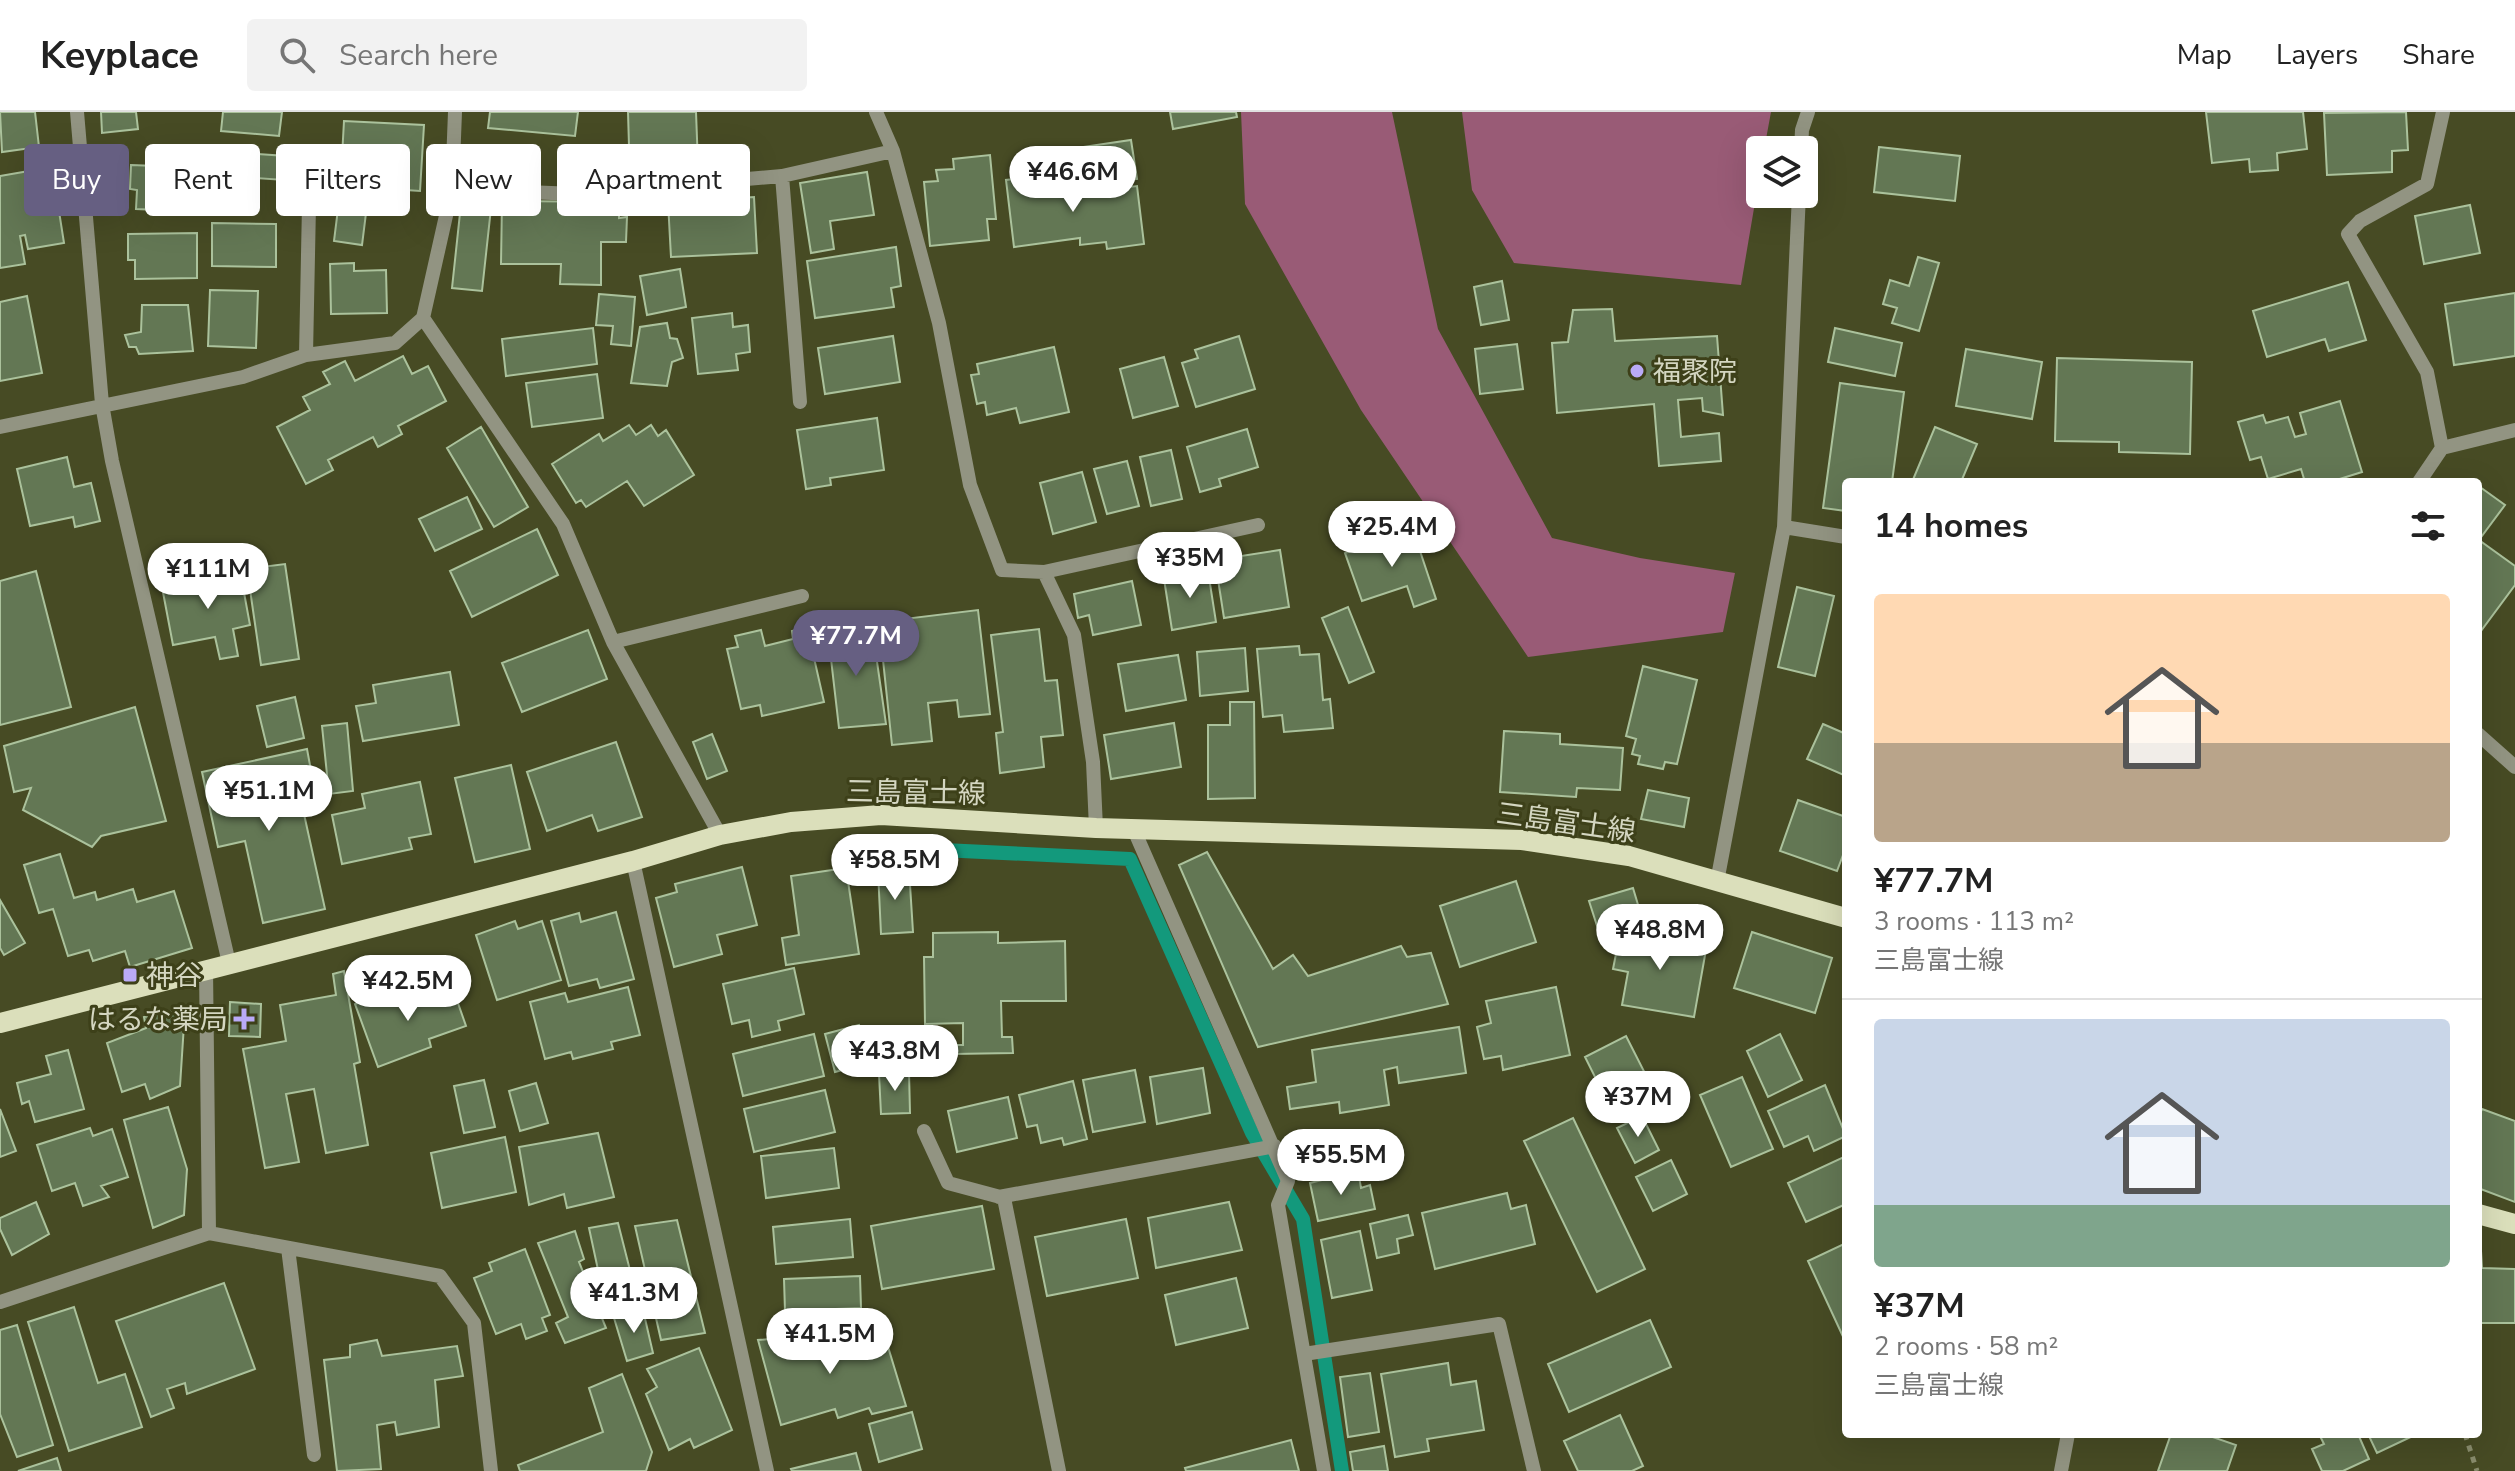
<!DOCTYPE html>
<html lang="en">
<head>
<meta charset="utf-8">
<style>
  body { margin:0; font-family:"Nunito Sans","Noto Sans JP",sans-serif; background:#f2f2f2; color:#222; height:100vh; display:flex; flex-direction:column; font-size:30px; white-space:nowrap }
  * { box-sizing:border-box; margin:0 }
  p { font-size:26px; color:#767676 }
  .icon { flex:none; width:44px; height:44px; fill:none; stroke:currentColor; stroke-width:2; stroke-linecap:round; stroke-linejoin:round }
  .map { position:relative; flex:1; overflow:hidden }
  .panel { position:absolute; left:1842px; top:366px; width:640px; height:960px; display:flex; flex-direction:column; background:#fff; border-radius:8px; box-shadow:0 8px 32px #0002 }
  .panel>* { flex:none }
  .hud { position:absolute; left:24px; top:32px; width:760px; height:72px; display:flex; gap:16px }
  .buttons { position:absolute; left:1746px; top:24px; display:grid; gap:16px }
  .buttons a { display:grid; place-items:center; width:72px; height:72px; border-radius:8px; background:#fff; box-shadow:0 8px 32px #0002; font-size:40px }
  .price { position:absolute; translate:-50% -68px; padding:0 18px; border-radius:28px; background:#fff; color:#222; font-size:26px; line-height:52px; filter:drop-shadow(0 2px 4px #0008) }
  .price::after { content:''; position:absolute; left:50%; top:48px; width:24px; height:18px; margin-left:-12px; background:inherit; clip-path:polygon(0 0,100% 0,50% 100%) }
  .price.on { background:#665f82; color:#fff }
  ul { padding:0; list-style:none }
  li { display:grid; align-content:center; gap:16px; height:424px; padding:0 32px }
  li+li { border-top:2px solid #e0e0e0 }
  li span { display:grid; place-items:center; height:248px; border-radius:8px; color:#555 }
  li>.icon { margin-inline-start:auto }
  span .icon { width:144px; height:144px; fill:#fffc; stroke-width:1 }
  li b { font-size:34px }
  h2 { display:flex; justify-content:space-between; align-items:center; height:96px; padding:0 32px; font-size:34px }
  .pill { padding:0 28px; border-radius:8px; background:#fff; box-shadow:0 8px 32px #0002; font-size:28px; line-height:72px }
  .pill.on { background:#665f82; color:#fff }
  header { display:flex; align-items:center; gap:48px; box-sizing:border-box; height:112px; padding:0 40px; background:#fff; border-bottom:2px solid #e0e0e0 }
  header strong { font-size:38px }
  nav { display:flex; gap:44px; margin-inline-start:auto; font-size:28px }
  .search { width:560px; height:72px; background:#f2f2f2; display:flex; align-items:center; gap:20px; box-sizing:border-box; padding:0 28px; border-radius:8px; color:#767676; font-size:30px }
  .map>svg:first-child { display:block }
  .green { fill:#995b76 }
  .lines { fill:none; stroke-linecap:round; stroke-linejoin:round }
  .stream { stroke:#13997c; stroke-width:14 }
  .building { fill:#637754; stroke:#abc29c; stroke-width:2 }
  .path { stroke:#888b6c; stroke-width:5; stroke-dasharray:6 6; stroke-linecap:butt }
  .minor { stroke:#929482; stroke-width:14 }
  .major { stroke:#dbdfbb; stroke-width:20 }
  .poi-dot { fill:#baaaf7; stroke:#3d4019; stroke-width:3 }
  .labels { text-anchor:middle; stroke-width:6; stroke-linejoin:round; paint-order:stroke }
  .poi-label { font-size:28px; fill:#d4d6c1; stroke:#3d4019; text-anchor:start }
  .street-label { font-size:28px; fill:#d4d6c1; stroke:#3d4019 }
</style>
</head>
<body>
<header>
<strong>Keyplace</strong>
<div class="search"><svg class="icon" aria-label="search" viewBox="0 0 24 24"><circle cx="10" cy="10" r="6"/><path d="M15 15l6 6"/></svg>Search here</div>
<nav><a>Map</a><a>Layers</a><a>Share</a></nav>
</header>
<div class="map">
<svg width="2515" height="1359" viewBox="0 0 2515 1359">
  <rect width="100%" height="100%" fill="#474b24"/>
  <path class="green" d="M1241,0h151l46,217 114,209 88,20 95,15 -12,59 -195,25 -167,-247 -116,-206z
    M1462,0h309l-7,38h-4v23l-19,112 -227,-22 -42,-73z"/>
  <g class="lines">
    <path class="stream" d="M859,734l271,13 122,274 51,86 39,252"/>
  </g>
  <path class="building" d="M0,0h35l4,35 -37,5z
    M101,0h35l2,17 -36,4z
    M223,0h59l-3,24 -58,-5z
    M490,0h88l-3,24 -87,-8z
    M628,0h68l2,53 -99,4 -1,-22 31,-1z
    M1170,0h66l1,5 -64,12z
    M2206,0h97l4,37 -30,4 1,17 -28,2 -1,-13 -37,4z
    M2406,0l2,38 -16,1v21l-65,3 -3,-62z
    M344,9l80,4 -4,66 -45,-3v-11l-34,-2z
    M1131,28l6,39 -55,8 -6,-39z
    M1879,35l81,9 -5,45 -81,-9z
    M217,39l69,5 -2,24 -28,-2 -2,28 -41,-4z
    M990,43l6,64h-9l2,21 -59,6 -6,-64 14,-1 -2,-11 18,-1 -1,-10z
    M131,53l76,3 -2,44 -69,-3 1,-19 -7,-1z
    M52,55l12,76 -36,6 -3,-14 -5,1 5,28 -25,4v-92z
    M867,60l7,43 -44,6 4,28 -23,4 -11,-70z
    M1057,62l2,22 78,-10 7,58 -37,5 -1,-7 -26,3v-7l-66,9 -8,-67z
    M340,81l28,4 -6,48 -28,-4z
    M754,85l3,56 -86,4 -3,-55z
    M502,89l117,1v16l8,-1 -1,25h-25v43l-41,-1 1,-20h-60z
    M461,92l30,4 -9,83 -30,-3z
    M2470,93l10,48 -56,11 -9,-48z
    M212,111l64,1v43l-64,-1z
    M197,121v45l-62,1v-19h-7v-26z
    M896,135l5,39 -10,2 3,19 -79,11 -8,-57z
    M1918,145l21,6 -20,68 -27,-8 5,-15 -14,-4 7,-24 19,6z
    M354,151v8l32,-1 1,43 -56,1 -1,-50z
    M680,157l6,38 -39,8 -7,-39z
    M1502,169l7,39 -28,5 -7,-38z
    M2348,170l18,58 -37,11 -4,-12 -58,18 -14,-46z
    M210,178l48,1 -2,57 -48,-2z
    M2515,181v63l-61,9 -9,-61z
    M599,182l36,3 -4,49 -20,-2 2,-18 -17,-1z
    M27,184l15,77 -42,8v-79z
    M142,193h46l5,46 -54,3 -3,-7h-7l-4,-12 16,-3z
    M1612,197l3,32 102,-5 6,79 -20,-4 -1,-13 -24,2 3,37 38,-4 2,28 -62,5 -5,-62 -97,9 -5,-70 16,-1 5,-32z
    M732,201l1,14 15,-2 2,27 -14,2 2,16 -40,4 -6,-56z
    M667,211l3,15 7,1 6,19 -11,4 -5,24 -36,-3 9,-56z
    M593,216l4,36 -91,12 -4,-37z
    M1835,216l67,15 -7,33 -67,-14z
    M893,224l7,46 -75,12 -7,-46z
    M1239,224l16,53 -59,18 -14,-44 16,-5 -3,-8z
    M1517,232l6,45 -43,5 -5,-45z
    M1054,235l15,65 -49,11 -4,-15 -29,7 -2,-13 -8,2 -6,-29 8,-1 -2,-10z
    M1966,237l76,13 -10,57 -76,-13z
    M403,244l9,18 16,-8 18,35 -48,25 4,8 -24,13 -5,-10 -45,23 5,10 -27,14 -29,-57 33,-17 -7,-13 27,-13 -7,-12 22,-11 10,20z
    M1164,245l14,49 -45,12 -13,-49z
    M2057,246l135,4 -2,92 -71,-2v-10l-64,-1z
    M597,262l6,44 -71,9 -6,-44z
    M1840,271l64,9 -12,90h-46v29l-23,-3z
    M2340,289l22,71 -32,10h-25l-4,-13 -33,10 -7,-22 -11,3 -12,-38 25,-7 3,8 22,-6 7,20 11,-3 -6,-21z
    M877,306l7,52 -54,8 1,7 -25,4 -9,-59z
    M629,313l7,10 15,-10 7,11 8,-6 28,45 -50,31 -17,-25 -41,26 -5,-7 -5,3 -24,-39 47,-30 4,7z
    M481,315l47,80 -34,20 -47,-79z
    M1935,315l42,17 -16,38h-49z
    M1247,317l11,38 -39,12 2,7 -21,6 -13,-45z
    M1171,338l11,49 -31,7 -11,-49z
    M67,345l7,30 17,-4 9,38 -25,6 -2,-10 -43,9 -13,-57z
    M1127,349l12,45 -32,8 -13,-45z
    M1082,360l14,50 -43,12 -13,-51z
    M2480,375l25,18 -26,35 36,26v19l-37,50v-146z
    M467,385l15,32 -47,22 -16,-32z
    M537,417l21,46 -86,42 -22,-46z
    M1413,418l23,69 -22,8 -7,-21 -45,15 -17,-48z
    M1280,438l9,57 -65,11 -9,-58z
    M285,452l14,95 -38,6 -14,-96z
    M36,459l35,136 -71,18v-144z
    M240,459l10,54 -17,4 5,27 -18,3 -5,-22 -42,8 -11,-58z
    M1208,459l8,51 -44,8 -8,-51z
    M1132,469l9,44 -48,10 -4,-20 -11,3 -4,-24z
    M1797,475l37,9 -19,80 -37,-9z
    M1348,495l26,65 -25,11 -27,-65z
    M978,498l12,104 -31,3 -2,-17 -29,3 4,38 -40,4 -13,-123z
    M807,515l17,75 -62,14 -2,-11 -19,4 -14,-60 11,-2 -3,-11 26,-6 4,16 28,-7 -1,-8z
    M872,515l14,97 -47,4 -11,-95z
    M1039,517l6,52 12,-1 6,55 -22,2 3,30 -44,6 -4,-40 7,-1 -12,-97z
    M588,518l19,49 -85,33 -20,-49z
    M1299,534l1,9 19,-1 4,46 7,-1 3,29 -49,4 -2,-17 -19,2 -6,-68z
    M1245,536l3,43 -48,5 -3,-44z
    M1178,543l8,45 -60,11 -8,-47z
    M1643,554l54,14 -20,84 -12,-2 -2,7 -25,-5 2,-8 -8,-2 4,-15 -10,-3z
    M450,560l9,53 -96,16 -7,-35 20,-3 -3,-18z
    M295,585l9,41 -37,9 -10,-41z
    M1230,590h24l1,96 -47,1v-74h22z
    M135,595l31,114 -65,15 -9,11 -69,-37 8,-22 -17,4 -10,-46z
    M347,611l6,68 -24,3 -7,-68z
    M1174,611l7,44 -70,12 -7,-44z
    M1823,612l23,10v42l-39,-17z
    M1504,619l56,3v10l63,4 -3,42 -43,-2 -1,9 -76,-5z
    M712,622l15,37 -20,8 -14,-37z
    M616,630l26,75 -44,14 -6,-16 -45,16 -20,-59z
    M307,637l5,27 -72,15 4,17 56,-12 25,113 -62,14 -18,-82 -27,6 -16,-75z
    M511,653l19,84 -55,13 -20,-84z
    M420,670l11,52 -22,4 3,11 -70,15 -10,-49 33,-7 -3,-14z
    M1648,678l41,8 -5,29 -43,-8z
    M1798,688l48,17v30l-9,24 -57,-20z
    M1207,740l66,117 20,-14 15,21 93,-30 6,11 24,-4 17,51 -190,43 -79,-182z
    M60,742l14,44 21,-6 2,8 36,-11 4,13 37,-11 18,57 -62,19 -5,-16 -32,10 -4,-11 -21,6 -15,-47 -14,4 -15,-48z
    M742,755l15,58 -40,10 5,19 -48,13 -18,-69 21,-6 -2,-8z
    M846,756l13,86 -73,11 -4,-27 17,-3 -8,-59z
    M909,757l4,63 -32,2 -3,-63z
    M1516,769l20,61 -76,25 -20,-61z
    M1633,776l9,30 -43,14 -10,-31z
    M0,788l25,43 -21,12 -4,-7z
    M616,800l18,67 -34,9 -3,-9 -28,7 -18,-65 28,-8 2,9z
    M515,809l3,8 24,-8 19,59 -64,20 -21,-65z
    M1621,817l86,15 -13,73 -72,-12 6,-33 -15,-3z
    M998,820v11l67,-2 1,60h-65l1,36h10l1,16 -60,1 -1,-9h11v-22l-38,1 -1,-67h9v-24z
    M1752,820l80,26 -17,55 -81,-25z
    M794,856l10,46 -26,7 2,9 -28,7 -3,-17 -17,4 -9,-40z
    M344,859l16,91 -6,2 14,81 -42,8 -12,-64 -28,5 13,68 -34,6 -22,-119 43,-8 -6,-36 56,-10 -3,-21z
    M452,874l14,40 -37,13 2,8 -53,20 -23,-63 39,-14 6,14z
    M628,875l12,48 -29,7 2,7 -40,10 -2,-7 -26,7 -15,-57 35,-9 3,9z
    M1556,875l14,68 -67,15 -2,-14 -17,3 -7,-32 14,-4 -5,-22z
    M230,890l31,2 -1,33 -31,-1z
    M185,897l-5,77 -30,13 -5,-15 -23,8 -15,-49 39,-15 -2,-11z
    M859,913l10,38 -34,9 -10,-38z
    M1459,915l7,46 -67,10 -2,-16 -13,3 5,35 -49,8 -1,-11 -49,7 -3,-22 29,-5 -4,-32z
    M814,922l10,42 -81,20 -10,-42z
    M1780,922l22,46 -34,17 -21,-46z
    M1626,924l30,59 -42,20 -29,-58z
    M68,938l16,59 -49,13 -6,-21 -7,3 -5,-21 34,-9 -5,-18z
    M1203,956l7,45 -53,11 -7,-47z
    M1135,958l10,52 -52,10 -10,-52z
    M909,960l1,41 -29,1 -2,-40z
    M1742,965l31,72 -42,18 -31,-72z
    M484,968l11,47 -31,6 -10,-47z
    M1073,969l14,58 -23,6 -2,-7 -21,5 -4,-18 -10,2 -8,-32z
    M536,971l12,40 -28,8 -11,-40z
    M1825,973l21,51 -32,15 -6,-15 -24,11 -16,-36z
    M825,978l10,42 -81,20 -10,-43z
    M1008,985l9,41 -60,14 -9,-41z
    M168,995l19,62 -3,46 -31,13 -29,-108z
    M0,997l16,42 -16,6z
    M2482,997l33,12v81l-37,-14v-69z
    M1642,1004l17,34 -24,13 -18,-35z
    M1573,1006l72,151 -48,23 -73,-151z
    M90,1016l3,8 19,-7 16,48 -27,9 8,11 -26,9 -8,-23 -23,8 -15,-46z
    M598,1021l16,64 -47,11 -3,-14 -35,11 -10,-58z
    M505,1025l11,55 -74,16 -11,-55z
    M834,1036l5,40 -73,10 -5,-42z
    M1846,1044v48l-40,18 -18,-39z
    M1671,1048l16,34 -34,17 -17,-34z
    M1358,1059l3,17 9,-3 5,24 -57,12 -8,-38z
    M1507,1081l4,16 15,-4 9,39 -100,25 -13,-56z
    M36,1090l13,32 -37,21 -12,-26v-11z
    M1229,1090l13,48 -86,18 -8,-50z
    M982,1094l12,63 -112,20 -11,-63z
    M1408,1103l5,20 -16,4 2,14 -22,5 -7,-34z
    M850,1107l3,38 -77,7 -3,-37z
    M1126,1107l12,59 -91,18 -12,-59z
    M677,1108l28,113 -44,7 -26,-114z
    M618,1111l16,63 -31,7 -14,-65z
    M575,1119l9,28 -5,3 27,66 -41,15 -9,-20 12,-6 -30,-74z
    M1360,1119l12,59 -40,8 -11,-58z
    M1846,1131v100l-38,-82z
    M525,1137l25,66 -8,3 5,13 -21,8 -5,-15 -25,10 -22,-56 18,-7 -3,-8z
    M2478,1139h3l1,17 33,1v54h-37z
    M860,1164l1,32 -76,3 -1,-32z
    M1236,1166l12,50 -72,17 -11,-50z
    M224,1171l31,86 -68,25 -2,-11 -18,6 7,19 -23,9 -35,-96z
    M74,1195l24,76 27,-9 17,53 -73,24 -41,-129z
    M643,1198l10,43 -26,8 -13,-43z
    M1650,1208l21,47 -102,45 -21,-48z
    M17,1213l36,120 -36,12 -17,-43v-84z
    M846,1220l2,13 37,-8 21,69 -34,8 -3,-6 -31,10 -3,-9 -54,16 -23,-85z
    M377,1228l5,16 75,-10 6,30 -28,4 4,47 -42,8 -2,-13 -18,3 4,44 -44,2 -13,-111 26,-3v-12z
    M699,1236l33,82 -38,18 -4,-9 -21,11 -23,-56 11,-7 -10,-18z
    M1448,1251l3,22 25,-4 8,49 -57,9 2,12 -34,6 -14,-83z
    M1370,1261l9,59 -31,5 -8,-60z
    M622,1262l30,78 -6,19h-126l-2,-6 85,-33 -14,-44z
    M912,1300l10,37 -43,13 -10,-38z
    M1620,1303l23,51 -11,5h-54l-14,-30z
    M2171,1322h33l32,11 -9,26h-69z
    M2319,1322h39l11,25 -26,12h-21l-10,-22 12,-5z
    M2368,1322h49l-40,19z
    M1291,1328l8,31h-113l-1,-3z
    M1384,1334l4,25h-35l-3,-19z
    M856,1341l5,18h-69l-1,-2z
    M57,1346l4,13h-43z"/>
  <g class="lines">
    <path class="path" d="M2465,1322l12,37"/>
    <path class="minor" d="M77,0l25,292 10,57 117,502
      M876,0l17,39 46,172 31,162 32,85 42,2 30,63 19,127 3,66
      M1801,38l1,-20 6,-18
      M782,64l18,226
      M452,77l124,5 206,-18 111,-25
      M423,206l140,206 50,118 107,193
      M306,243l4,-200
      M0,315l243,-50 63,-22 89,-12 28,-25 29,-129 3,-77
      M2442,336l73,-18
      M2419,370l23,-34 -15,-76 -79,-138 12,-13 67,-37 16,-72
      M1784,415l62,10
      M1044,460l214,-47
      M613,530l189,-46
      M2478,622l37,33
      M1134,718l154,351 -10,24 46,266
      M633,749l134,610
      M1717,770l67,-355 15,-333
      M206,856l3,265
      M924,1019l24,52 56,15 55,273
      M999,1085l276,-51
      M288,1136l26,207
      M0,1190l209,-69 231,43 34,47 17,148
      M1304,1242l195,-30 35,147
      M2061,1359l7,-37"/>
    <path class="major" d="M0,911l633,-162 87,-26 71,-13 90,-7 215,13 426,12 107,16 217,62
      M2478,1102l37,10"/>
  </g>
  <g class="poi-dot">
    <circle cx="1637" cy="259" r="8"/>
    <rect x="122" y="855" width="16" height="16" rx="4"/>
    <path d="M240 895h8v8h8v8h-8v8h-8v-8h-8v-8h8z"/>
  </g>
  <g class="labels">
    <g class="poi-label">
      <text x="1653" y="269">福聚院</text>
      <text x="146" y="873">神谷</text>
      <text x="228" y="917" text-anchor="end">はるな薬局</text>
    </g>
    <g class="street-label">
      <text transform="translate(916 680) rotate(1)" y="10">三島富士線</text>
      <text transform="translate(1566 710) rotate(8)" y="10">三島富士線</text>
    </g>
  </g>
</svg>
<div class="buttons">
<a><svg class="icon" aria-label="layers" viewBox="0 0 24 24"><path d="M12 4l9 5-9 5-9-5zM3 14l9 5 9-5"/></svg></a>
</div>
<b class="price" style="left:1073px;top:102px">¥46.6M</b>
<b class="price" style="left:1392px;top:457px">¥25.4M</b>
<b class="price" style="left:1190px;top:488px">¥35M</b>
<b class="price" style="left:208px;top:499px">¥111M</b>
<b class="price on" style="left:856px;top:566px">¥77.7M</b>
<b class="price" style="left:269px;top:721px">¥51.1M</b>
<b class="price" style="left:895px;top:790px">¥58.5M</b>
<b class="price" style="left:1660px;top:860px">¥48.8M</b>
<b class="price" style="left:408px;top:911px">¥42.5M</b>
<b class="price" style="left:895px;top:981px">¥43.8M</b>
<b class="price" style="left:1638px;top:1027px">¥37M</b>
<b class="price" style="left:1341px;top:1085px">¥55.5M</b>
<b class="price" style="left:634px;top:1223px">¥41.3M</b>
<b class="price" style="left:830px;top:1264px">¥41.5M</b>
<div class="hud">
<a class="pill on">Buy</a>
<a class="pill">Rent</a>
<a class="pill">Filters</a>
<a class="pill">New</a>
<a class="pill">Apartment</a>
</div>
<section class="panel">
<h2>14 homes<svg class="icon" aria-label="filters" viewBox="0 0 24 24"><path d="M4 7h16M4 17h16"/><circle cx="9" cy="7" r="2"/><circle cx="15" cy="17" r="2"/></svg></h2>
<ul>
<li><span style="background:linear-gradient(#ffd9b3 60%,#b9a48a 0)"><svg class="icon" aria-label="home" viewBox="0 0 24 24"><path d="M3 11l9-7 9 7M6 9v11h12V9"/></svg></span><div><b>¥77.7M</b><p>3 rooms · 113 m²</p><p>三島富士線</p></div></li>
<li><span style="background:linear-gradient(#c9d6e8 75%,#7fa58c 0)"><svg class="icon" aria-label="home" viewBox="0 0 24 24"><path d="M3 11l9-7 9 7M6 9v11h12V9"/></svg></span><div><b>¥37M</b><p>2 rooms · 58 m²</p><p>三島富士線</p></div></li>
</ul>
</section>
</div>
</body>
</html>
